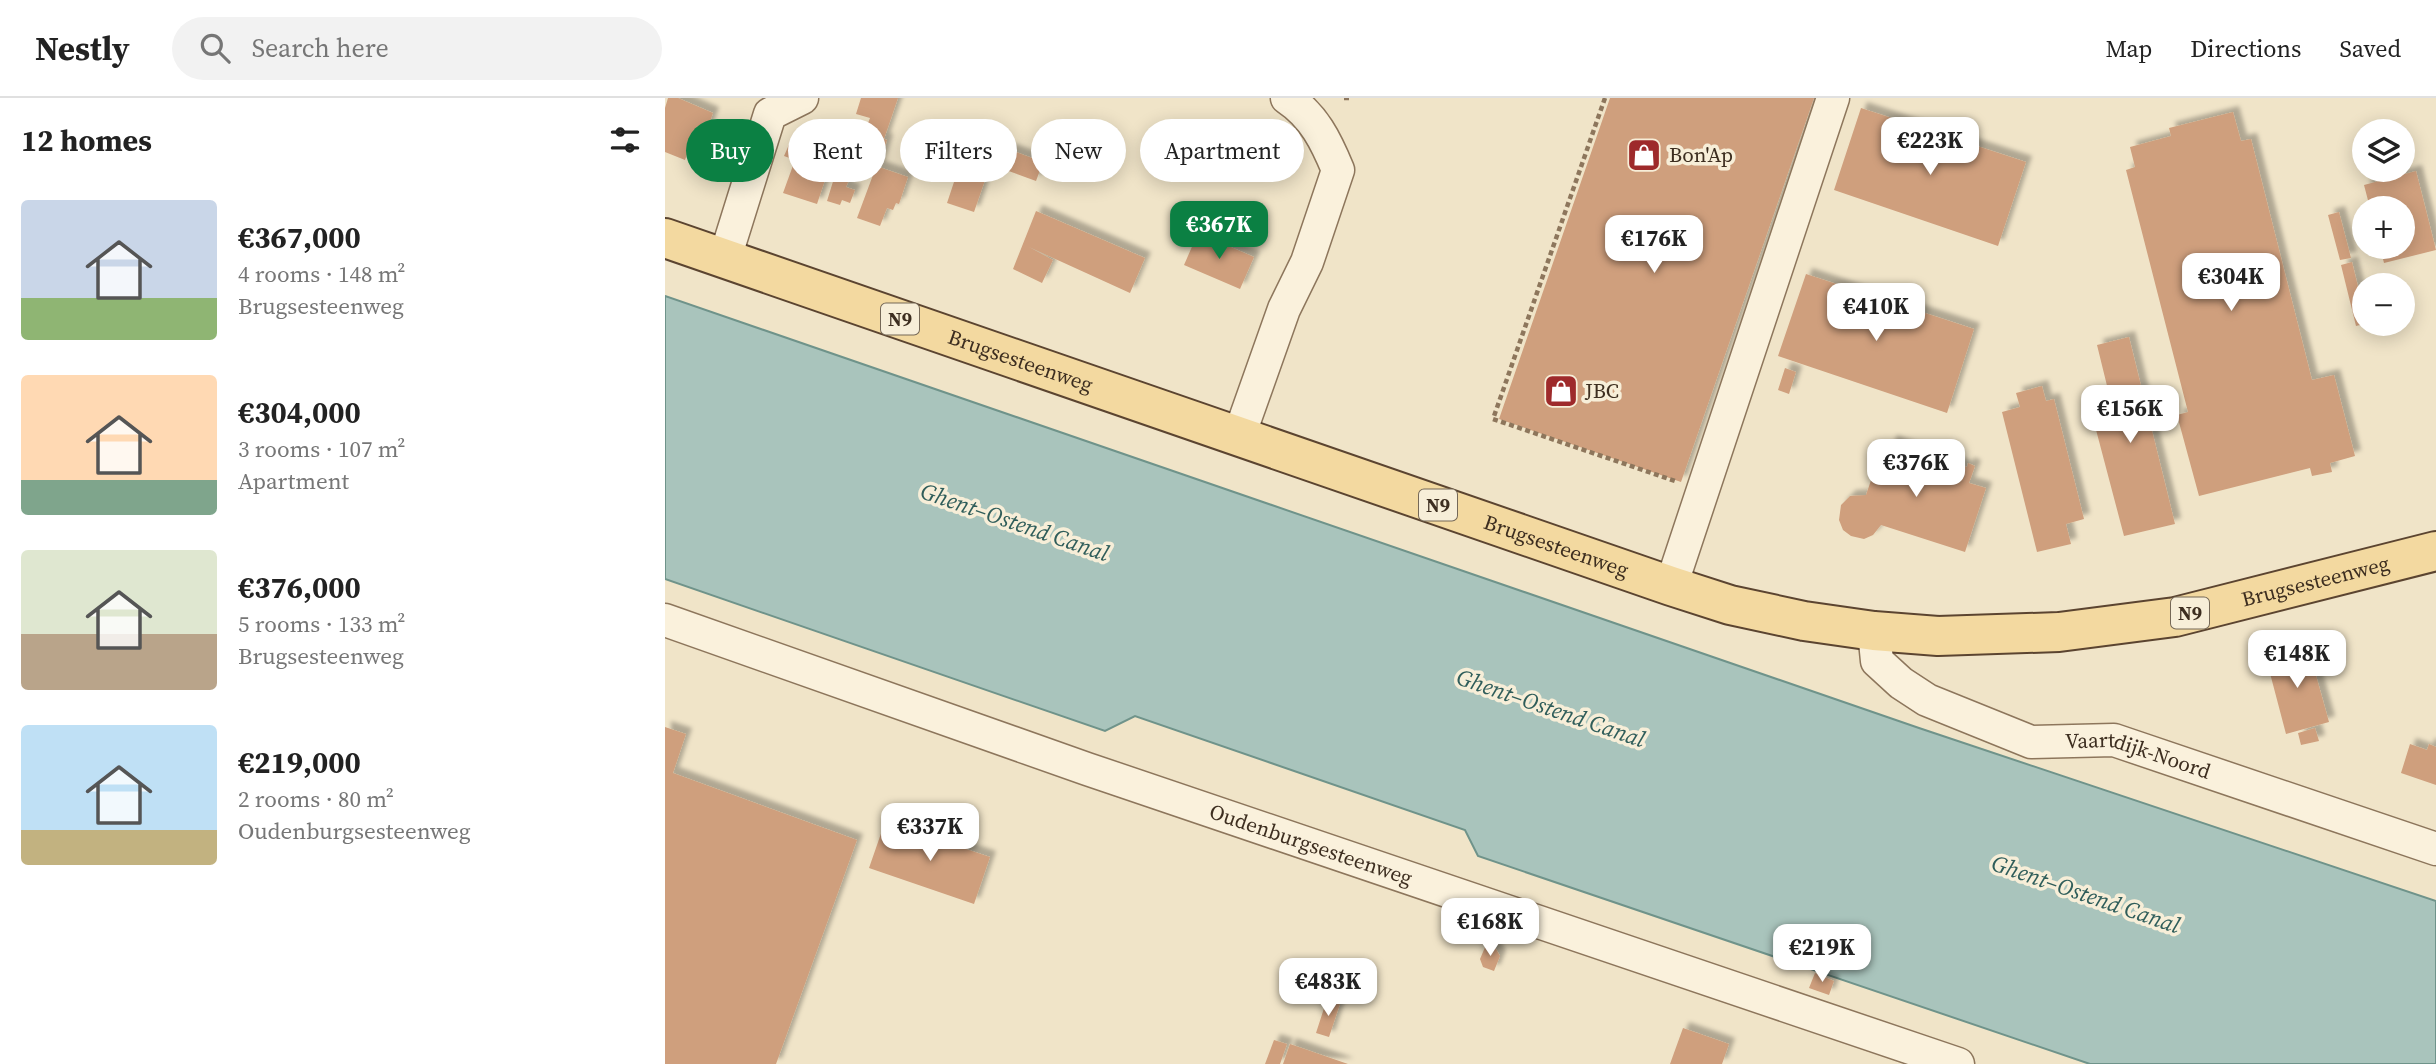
<!DOCTYPE html>
<html lang="en">
<head>
<meta charset="utf-8">
<style>
  body { margin:0; font-family:"Source Serif 4",serif; background:#f2f2f2; color:#222; height:100vh; display:flex; flex-direction:column; font-size:26px; white-space:nowrap }
  * { box-sizing:border-box; margin:0 }
  p { font-size:23px; color:#767676 }
  .icon { flex:none; width:38px; height:38px; fill:none; stroke:currentColor; stroke-width:2; stroke-linecap:round; stroke-linejoin:round }
  .map { position:relative; flex:1; overflow:hidden }
  .side { display:flex; flex-direction:column; background:#fff; width:665px }
  .side>* { flex:none }
  .banner { position:absolute; left:21px; top:21px; width:665px; height:63px; display:flex; gap:14px }
  .controls { position:absolute; left:1687px; top:21px; display:grid; gap:14px }
  .controls a { display:grid; place-items:center; width:63px; height:63px; border-radius:50%; background:#fff; box-shadow:0 4px 18px #0003; font-size:35px }
  .price { position:absolute; translate:-50% -60px; padding:0 16px; border-radius:14px; background:#fff; color:#222; font-size:23px; line-height:46px; filter:drop-shadow(0 2px 4px #0008) }
  .price::after { content:''; position:absolute; left:50%; top:42px; width:21px; height:16px; margin-left:-10px; background:inherit; clip-path:polygon(0 0,100% 0,50% 100%) }
  .price.current { background:#0b8043; color:#fff }
  ul { padding:0; list-style:none }
  li { display:flex; align-items:center; gap:21px; height:175px; padding:0 21px }
  li span { display:grid; place-items:center; flex:none; width:196px; height:140px; border-radius:7px; color:#555 }
  li>.icon { margin-inline-start:auto }
  span .icon { width:84px; height:84px; fill:#fffc; stroke-width:1 }
  li b { font-size:30px }
  h2 { display:flex; justify-content:space-between; align-items:center; height:84px; padding:0 21px; font-size:30px }
  .chip { padding:0 24px; border-radius:32px; background:#fff; box-shadow:0 4px 18px #0003; font-size:24px; line-height:63px }
  .chip.current { background:#0b8043; color:#fff }
  header { display:flex; align-items:center; gap:42px; box-sizing:border-box; height:98px; padding:0 35px; background:#fff; border-bottom:2px solid #e0e0e0 }
  header strong { font-size:33px }
  nav { display:flex; gap:38px; margin-inline-start:auto; font-size:24px }
  .search { width:490px; height:63px; background:#f2f2f2; display:flex; align-items:center; gap:18px; box-sizing:border-box; padding:0 24px; border-radius:38px; color:#767676; font-size:26px }
  main { display:flex; flex:1; min-height:0 }
  .map>svg:first-child { display:block }
  .water { fill:#a9c4bc; stroke:#6f938a; stroke-width:2 }
  .building { fill:#cf9f7d; filter:url(#shadow) }
  .lines { fill:none; stroke-linecap:round; stroke-linejoin:round }
  .minor-casing { stroke:#8d765c; stroke-width:35 }
  .major-casing { stroke:#5b4430; stroke-width:42 }
  .path { stroke:#8d765c; stroke-width:4.5; stroke-dasharray:5 3.5; stroke-linecap:butt }
  .minor { stroke:#faf1dc; stroke-width:32 }
  .major { stroke:#f3d9a0; stroke-width:38 }
  .labels { text-anchor:middle; stroke-width:7; stroke-linejoin:round; paint-order:stroke }
  .shield { fill:#f7eed8; stroke:#756857; stroke-width:2 }
  .shield-label { font-size:19px; font-weight:bold; fill:#3d2e20 }
  .poi-label { font-size:21px; fill:#3d2e20; stroke:#f7eed8; text-anchor:start }
  .street-label { font-size:21px; fill:#3d2e20; stroke:#f7eed8 }
  .water-label { font-size:23px; font-style:italic; fill:#2f5d5a; stroke:#f7eed8 }
</style>
</head>
<body>
<header>
<strong>Nestly</strong>
<div class="search"><svg class="icon" aria-label="search" viewBox="0 0 24 24"><circle cx="10" cy="10" r="6"/><path d="M15 15l6 6"/></svg>Search here</div>
<nav><a>Map</a><a>Directions</a><a>Saved</a></nav>
</header>
<main>
<section class="side">
<h2>12 homes<svg class="icon" aria-label="filters" viewBox="0 0 24 24"><path d="M4 7h16M4 17h16"/><circle cx="9" cy="7" r="2"/><circle cx="15" cy="17" r="2"/></svg></h2>
<ul>
<li><span style="background:linear-gradient(#c9d6e8 70%,#8fb573 0)"><svg class="icon" aria-label="home" viewBox="0 0 24 24"><path d="M3 11l9-7 9 7M6 9v11h12V9"/></svg></span><div><b>€367,000</b><p>4 rooms · 148 m²</p><p>Brugsesteenweg</p></div></li>
<li><span style="background:linear-gradient(#ffd9b3 75%,#7fa58c 0)"><svg class="icon" aria-label="home" viewBox="0 0 24 24"><path d="M3 11l9-7 9 7M6 9v11h12V9"/></svg></span><div><b>€304,000</b><p>3 rooms · 107 m²</p><p>Apartment</p></div></li>
<li><span style="background:linear-gradient(#dfe7d0 60%,#b9a48a 0)"><svg class="icon" aria-label="home" viewBox="0 0 24 24"><path d="M3 11l9-7 9 7M6 9v11h12V9"/></svg></span><div><b>€376,000</b><p>5 rooms · 133 m²</p><p>Brugsesteenweg</p></div></li>
<li><span style="background:linear-gradient(#bfe0f5 75%,#c2b280 0)"><svg class="icon" aria-label="home" viewBox="0 0 24 24"><path d="M3 11l9-7 9 7M6 9v11h12V9"/></svg></span><div><b>€219,000</b><p>2 rooms · 80 m²</p><p>Oudenburgsesteenweg</p></div></li>
</ul>
</section>
<div class="map">
<svg width="1771" height="966" viewBox="0 0 1771 966">
  <defs>
    <filter id="shadow"><feDropShadow dx="6" dy="-6" stdDeviation="2" flood-color="#0004"/></filter>
  </defs>
  <rect width="100%" height="100%" fill="#f0e4c8"/>
  <path class="water" d="M0,198l1254,432 517,173v163h-346l-612,-208 -13,-26 -330,-114 -30,15 -440,-152z"/>
  <path class="building" d="M3,0h10l35,15 -6,17 -10,-4 -12,34 -20,-8v-44z
    M196,0h37l-14,41 3,1 -8,27 29,10 -9,27 -3,-1 -3,7 -6,-2 -7,18 -23,-8 16,-43 -20,-7 -4,7 -11,-4 7,-21 11,4 14,-36 -14,-4z
    M945,0h204l-133,384 -182,-63z
    M1196,10l165,54 -28,84 -164,-56z
    M1568,14l8,29 10,-2 61,241 22,-5 21,81 -25,7 2,9 -20,4 -2,-8 -111,28 -22,-81 11,-3 -62,-242 9,-3 -5,-20 41,-11 -2,-8z
    M126,42l43,13 -17,51 -34,-11 12,-33 -11,-4z
    M301,48l27,11 -19,55 -27,-9z
    M337,49l41,15 -7,19 -41,-15z
    M1751,73l20,79 -52,13 -4,-16h23v-39h-33l-6,-23z
    M170,77l14,5 -3,7 9,3 -5,13 -8,-3 -2,5 -13,-4z
    M371,113l109,47 -15,35 -101,-46 24,13 -11,23 -29,-14z
    M1674,114l12,46 -11,2 -12,-45z
    M533,135l56,24 -14,32 -56,-24z
    M1687,164l12,49v13l-8,2 -15,-61z
    M1141,176l168,55 -27,84 -169,-57z
    M1464,239l46,187 -51,12 -34,-129 21,-5 -14,-57z
    M1120,270l11,4 -7,22 -11,-4z
    M1377,288l4,15 8,-2 30,120 -18,5 5,20 -34,8 -35,-140 18,-5 -4,-14z
    M1226,343l76,26 1,-4 7,3 -6,17 17,5 -21,64 -84,-27 -8,10 -9,4 -13,-3 -8,-6 -4,-10 2,-15 9,-9 16,-1 14,-41 6,1z
    M1643,549l21,75 -43,12 -20,-76z
    M0,629l21,7 -13,39 184,67 -81,224h-111z
    M1650,630l4,13 -18,4 -3,-12z
    M1745,646l17,6 2,-6 7,3v38l-35,-12z
    M220,724l105,35 -16,47 -105,-36z
    M821,847l10,4 4,7 -6,15 -11,-4 -3,-8z
    M1150,875l19,8 -5,14 -20,-7z
    M662,901l13,5 -11,33 -13,-4z
    M1018,930l46,16 -7,20h-52z
    M609,942l13,4 -7,20h-15z
    M625,946l58,20h-65z"/>
  <g class="lines">
    <g class="minor-casing">
      <g id="minor">
        <path d="M60,160l45,-144 32,-16"/>
        <path d="M574,338l45,-127 23,-47 31,-92c-12,-29 -24,-54 -51,-72"/>
        <path d="M1006,488l162,-488"/>
        <path id="s1" d="M0,522l422,149 871,295"/>
        <path id="s2" d="M1209,533l3,30 24,22 26,17 104,42 83,-2 322,109"/>
      </g>
    </g>
    <g class="major-casing">
      <g id="major">
        <path id="s3" d="M0,140l1006,348 59,19 74,16 70,10 64,5 121,-4 116,-15 261,-66"/>
      </g>
    </g>
    <path class="path" d="M679,0h8
      M940,0l-112,321 182,62"/>
    <use href="#minor" class="minor"/>
    <use href="#major" class="major"/>
  </g>
  <defs>
    <g id="shop-square" transform="scale(1.75)"><rect x="-9" y="-9" width="18" height="18" rx="4" fill="#9e2a2b" stroke="#f7eed8"/><path d="M-5-2.5h2.3a2.7 3.5 0 0 1 5.4 0H5L5.5 6h-11ZM-1.5-2.5h3a1.5 2.3 0 0 0-3 0Z" fill="#fff"/></g>
  </defs>
  <g fill-rule="evenodd">
    <use href="#shop-square" x="979" y="57"/>
    <use href="#shop-square" x="896" y="293"/>
  </g>
  <g class="labels">
    <g class="shield">
      <rect x="216" y="205.5" width="38" height="31" rx="5"/>
      <rect x="754" y="391.5" width="38" height="31" rx="5"/>
      <rect x="1506" y="499.5" width="38" height="31" rx="5"/>
    </g>
    <g class="shield-label">
      <text x="235" y="228">N9</text>
      <text x="773" y="414">N9</text>
      <text x="1525" y="522">N9</text>
    </g>
    <g class="poi-label">
      <text x="1004" y="64">Bon'Ap</text>
      <text x="920" y="300">JBC</text>
    </g>
    <g class="street-label">
      <text dy="7" stroke="none"><textPath href="#s3" startOffset="376">Brugsesteenweg</textPath></text>
      <text dy="7" stroke="none"><textPath href="#s3" startOffset="943">Brugsesteenweg</textPath></text>
      <text dy="7" stroke="none"><textPath href="#s3" startOffset="1720">Brugsesteenweg</textPath></text>
      <text dy="7" stroke="none"><textPath href="#s2" startOffset="315">Vaartdijk-Noord</textPath></text>
      <text dy="7" stroke="none"><textPath href="#s1" startOffset="684">Oudenburgsesteenweg</textPath></text>
    </g>
    <g class="water-label">
      <text transform="translate(350 424) rotate(19)" y="8">Ghent–Ostend Canal</text>
      <text transform="translate(886 610) rotate(19)" y="8">Ghent–Ostend Canal</text>
      <text transform="translate(1421 796) rotate(19)" y="8">Ghent–Ostend Canal</text>
    </g>
  </g>
</svg>
<div class="controls">
<a><svg class="icon" aria-label="layers" viewBox="0 0 24 24"><path d="M12 4l9 5-9 5-9-5zM3 14l9 5 9-5"/></svg></a>
<a>+</a>
<a>−</a>
</div>
<b class="price" style="left:1265px;top:79px">€223K</b>
<b class="price current" style="left:554px;top:163px">€367K</b>
<b class="price" style="left:989px;top:177px">€176K</b>
<b class="price" style="left:1566px;top:215px">€304K</b>
<b class="price" style="left:1211px;top:245px">€410K</b>
<b class="price" style="left:1465px;top:347px">€156K</b>
<b class="price" style="left:1251px;top:401px">€376K</b>
<b class="price" style="left:1632px;top:592px">€148K</b>
<b class="price" style="left:265px;top:765px">€337K</b>
<b class="price" style="left:825px;top:860px">€168K</b>
<b class="price" style="left:1157px;top:886px">€219K</b>
<b class="price" style="left:663px;top:920px">€483K</b>
<div class="banner">
<a class="chip current">Buy</a>
<a class="chip">Rent</a>
<a class="chip">Filters</a>
<a class="chip">New</a>
<a class="chip">Apartment</a>
</div>
</div>
</main>
</body>
</html>
